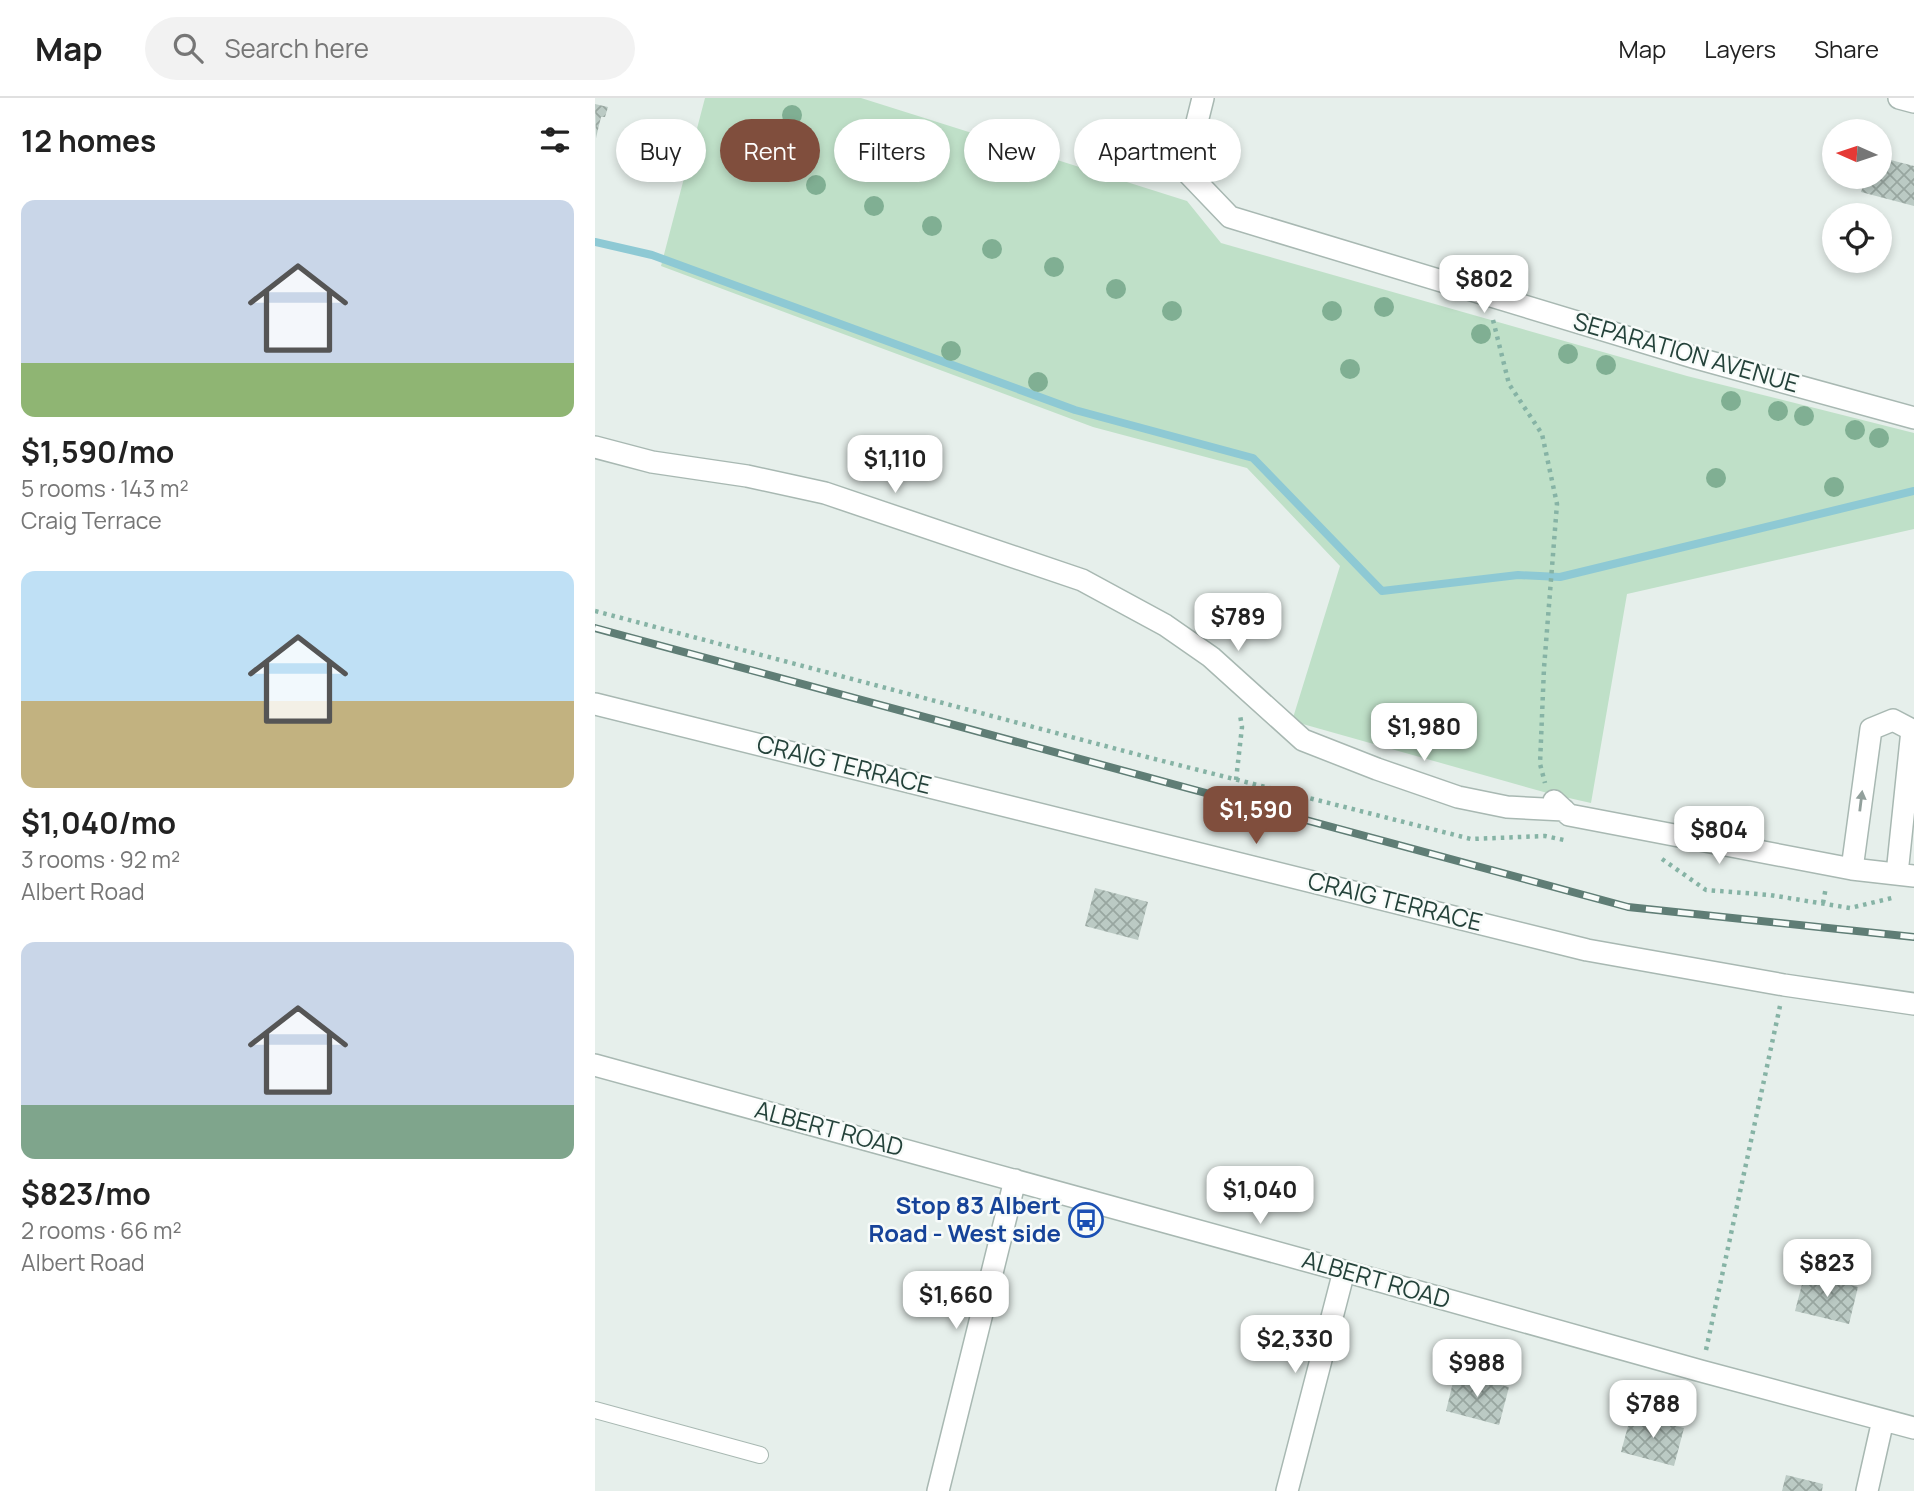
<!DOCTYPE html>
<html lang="en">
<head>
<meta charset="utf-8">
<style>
  body { margin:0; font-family:Manrope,sans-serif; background:#f2f2f2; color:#222; height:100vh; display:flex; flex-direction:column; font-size:26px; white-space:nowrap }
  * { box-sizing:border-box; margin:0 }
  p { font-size:23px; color:#767676 }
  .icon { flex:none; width:38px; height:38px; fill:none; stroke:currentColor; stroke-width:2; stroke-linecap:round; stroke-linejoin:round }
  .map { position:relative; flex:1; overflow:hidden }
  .sheet { display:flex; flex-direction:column; background:#fff; width:595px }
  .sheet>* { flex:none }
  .hud { position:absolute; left:21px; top:21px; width:665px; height:63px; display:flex; gap:14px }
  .needle { width:46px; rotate:273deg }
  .buttons { position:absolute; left:1227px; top:21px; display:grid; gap:14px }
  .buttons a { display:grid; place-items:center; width:70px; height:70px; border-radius:50%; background:#fff; box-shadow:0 4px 10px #0003; font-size:35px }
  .price { position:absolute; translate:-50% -60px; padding:0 16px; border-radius:14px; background:#fff; color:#222; font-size:23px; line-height:46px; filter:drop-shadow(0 2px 4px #0008) }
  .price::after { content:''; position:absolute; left:50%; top:42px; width:21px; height:16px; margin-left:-10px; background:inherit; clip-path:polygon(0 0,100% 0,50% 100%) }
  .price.current { background:#804e3d; color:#fff }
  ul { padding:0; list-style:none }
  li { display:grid; align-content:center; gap:14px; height:371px; padding:0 21px }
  li span { display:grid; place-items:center; height:217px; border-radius:14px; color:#555 }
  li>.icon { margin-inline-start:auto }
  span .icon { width:126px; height:126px; fill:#fffc; stroke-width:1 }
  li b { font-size:30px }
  h2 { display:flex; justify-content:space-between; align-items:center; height:84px; padding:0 21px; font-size:30px }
  .chip { padding:0 24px; border-radius:32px; background:#fff; box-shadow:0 4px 10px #0003; font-size:24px; line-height:63px }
  .chip.current { background:#804e3d; color:#fff }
  header { display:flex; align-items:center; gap:42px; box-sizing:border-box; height:98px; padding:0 35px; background:#fff; border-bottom:2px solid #e0e0e0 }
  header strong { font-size:33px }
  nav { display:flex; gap:38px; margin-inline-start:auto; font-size:24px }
  .search { width:490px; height:63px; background:#f2f2f2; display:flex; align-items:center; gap:18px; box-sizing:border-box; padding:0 24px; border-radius:38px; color:#767676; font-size:26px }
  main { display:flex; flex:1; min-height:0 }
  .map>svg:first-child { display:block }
  .green { fill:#bfe0c8 }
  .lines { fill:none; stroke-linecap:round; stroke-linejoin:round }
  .stream { stroke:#8ec9d4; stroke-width:8 }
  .building { fill:url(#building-cross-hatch) }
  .lane-casing { stroke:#a8b8b2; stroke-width:18 }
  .street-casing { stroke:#a8b8b2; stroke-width:24 }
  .path { stroke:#86b3a5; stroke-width:4.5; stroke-dasharray:3.5 5; stroke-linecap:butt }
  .lane { stroke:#fff; stroke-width:16 }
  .street { stroke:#fff; stroke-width:21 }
  .rail-casing { stroke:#5f7d75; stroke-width:8 }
  .rail { stroke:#f7fbf9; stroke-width:5; stroke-dasharray:16; stroke-linecap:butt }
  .tree { fill:#80af93 }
  .oneway { fill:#92a09c }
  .labels { text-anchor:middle; stroke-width:5; stroke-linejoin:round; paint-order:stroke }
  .street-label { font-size:24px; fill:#24423a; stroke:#f7fbf9 }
  .transit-label { font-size:24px; font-weight:bold; fill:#164399; stroke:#f7fbf9; text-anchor:end }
</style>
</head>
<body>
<header>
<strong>Map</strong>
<div class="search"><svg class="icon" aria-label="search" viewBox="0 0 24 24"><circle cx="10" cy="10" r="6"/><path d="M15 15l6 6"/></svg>Search here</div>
<nav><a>Map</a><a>Layers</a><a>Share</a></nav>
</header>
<main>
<section class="sheet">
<h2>12 homes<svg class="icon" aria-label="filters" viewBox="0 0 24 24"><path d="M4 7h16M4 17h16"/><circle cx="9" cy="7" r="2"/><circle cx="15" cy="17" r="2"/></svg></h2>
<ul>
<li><span style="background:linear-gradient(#c9d6e8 75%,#8fb573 0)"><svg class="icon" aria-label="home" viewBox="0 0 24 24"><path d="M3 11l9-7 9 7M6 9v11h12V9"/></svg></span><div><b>$1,590/mo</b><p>5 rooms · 143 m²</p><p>Craig Terrace</p></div></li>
<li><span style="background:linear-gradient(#bfe0f5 60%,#c2b280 0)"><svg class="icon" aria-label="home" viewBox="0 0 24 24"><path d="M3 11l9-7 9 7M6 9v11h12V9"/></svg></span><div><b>$1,040/mo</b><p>3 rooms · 92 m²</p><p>Albert Road</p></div></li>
<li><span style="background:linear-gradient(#c9d6e8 75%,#7fa58c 0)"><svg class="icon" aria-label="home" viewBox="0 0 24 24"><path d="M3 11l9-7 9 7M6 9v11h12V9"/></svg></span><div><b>$823/mo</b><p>2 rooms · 66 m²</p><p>Albert Road</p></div></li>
</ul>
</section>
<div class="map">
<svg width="1319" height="1393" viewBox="0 0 1319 1393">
  <defs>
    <pattern id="building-cross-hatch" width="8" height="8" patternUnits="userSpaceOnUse" patternTransform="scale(1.75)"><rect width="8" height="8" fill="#bbcac4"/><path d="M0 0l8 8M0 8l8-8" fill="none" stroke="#98a6a0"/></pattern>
  </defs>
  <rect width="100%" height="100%" fill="#e6efeb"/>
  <path class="green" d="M110,0h156l326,103 34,42 466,133 227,57v96l-287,65 -36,209 -40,-9 -259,-73 48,-155 -93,-98 -154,-41 -432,-161z"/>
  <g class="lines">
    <path class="stream" d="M0,144l57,13 423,155 178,48 129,133 136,-16 42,2 354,-86"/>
  </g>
  <path class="building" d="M0,6l13,3 -3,10h-4l-5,21z
    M1284,59l35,9v40l-53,-14 5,-15h13z
    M500,790l53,14 -10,38 -53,-14z
    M1210,1175l53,14 -9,37 -54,-13z
    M860,1276l54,13 -10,38 -53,-14z
    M1036,1317l53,13 -10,38 -53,-14z
    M1191,1377l37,9 -1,7h-40z"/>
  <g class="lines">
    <g class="lane-casing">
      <path id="lane" d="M0,1312l165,45"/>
    </g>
    <g class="street-casing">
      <path id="street" d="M608,0l-18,72 45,47 466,141 218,60
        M1304,0l15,4
        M0,349l57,15 95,14 78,17 257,87 83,45 46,32 92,83 74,29 81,28 49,10 57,3
        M0,606l992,246 197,35 130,19
        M959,703l15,14 283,54 62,7
        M1257,771l19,-140 22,-9 19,10 -15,144
        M0,967l749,206 357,100 213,57
        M343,1393l77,-311
        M692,1393l57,-220
        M1272,1393l16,-71"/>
    </g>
    <path class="path" d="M898,222l16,64 33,50 15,70 -13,164 -4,96 5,19
      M0,513l552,146 324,82 74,-3 19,4
      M641,682l6,-53 -2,-12
      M1067,761l44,31 64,5 80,13 42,-10
      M1228,805l3,-16
      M1111,1252l74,-344"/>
    <use href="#lane" class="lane"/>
    <use href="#street" class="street"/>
    <g class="rail-casing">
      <path id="rail" d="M0,530l1033,279 286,30"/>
    </g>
    <use href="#rail" class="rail"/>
  </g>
  <g class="tree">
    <circle cx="197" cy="17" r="10"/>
    <circle cx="161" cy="70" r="10"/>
    <circle cx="221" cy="87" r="10"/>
    <circle cx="279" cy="108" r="10"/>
    <circle cx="337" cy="128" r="10"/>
    <circle cx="397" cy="151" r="10"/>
    <circle cx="459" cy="169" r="10"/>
    <circle cx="521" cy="191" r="10"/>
    <circle cx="789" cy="209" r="10"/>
    <circle cx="577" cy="213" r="10"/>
    <circle cx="737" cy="213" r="10"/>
    <circle cx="886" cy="236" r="10"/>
    <circle cx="356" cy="253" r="10"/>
    <circle cx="973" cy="256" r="10"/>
    <circle cx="1011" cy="267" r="10"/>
    <circle cx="755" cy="271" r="10"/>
    <circle cx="443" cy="284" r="10"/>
    <circle cx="1136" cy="303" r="10"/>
    <circle cx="1183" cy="313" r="10"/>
    <circle cx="1209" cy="318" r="10"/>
    <circle cx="1260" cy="332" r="10"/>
    <circle cx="1284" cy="340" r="10"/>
    <circle cx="1121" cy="380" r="10"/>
    <circle cx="1239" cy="389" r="10"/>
  </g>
  <defs><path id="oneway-solid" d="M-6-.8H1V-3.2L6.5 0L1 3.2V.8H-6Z" transform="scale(1.75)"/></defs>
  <use class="oneway" href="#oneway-solid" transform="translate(1266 703) rotate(-83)"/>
  <defs>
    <g id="bus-ring" transform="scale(1.75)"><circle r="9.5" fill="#f7fbf9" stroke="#1a4fb4" stroke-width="1.5"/><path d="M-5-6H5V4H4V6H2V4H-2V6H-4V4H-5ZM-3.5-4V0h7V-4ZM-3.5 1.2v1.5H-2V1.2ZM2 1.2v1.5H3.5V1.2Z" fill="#1a4fb4"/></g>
  </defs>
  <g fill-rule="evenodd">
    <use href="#bus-ring" x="491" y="1122"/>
  </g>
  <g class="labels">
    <g class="street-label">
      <text transform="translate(1091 255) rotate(16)" y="8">SEPARATION AVENUE</text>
      <text transform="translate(249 667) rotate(14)" y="8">CRAIG TERRACE</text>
      <text transform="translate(800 804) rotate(14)" y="8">CRAIG TERRACE</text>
      <text transform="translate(234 1031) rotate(15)" y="8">ALBERT ROAD</text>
      <text transform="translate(781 1182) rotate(16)" y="8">ALBERT ROAD</text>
    </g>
    <g class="transit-label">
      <text x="466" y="1116">Stop 83 Albert<tspan x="466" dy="28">Road - West side</tspan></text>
    </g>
  </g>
</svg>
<div class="buttons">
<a><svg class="needle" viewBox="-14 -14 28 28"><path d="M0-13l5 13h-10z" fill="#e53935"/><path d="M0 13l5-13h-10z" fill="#767676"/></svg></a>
<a><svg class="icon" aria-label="locate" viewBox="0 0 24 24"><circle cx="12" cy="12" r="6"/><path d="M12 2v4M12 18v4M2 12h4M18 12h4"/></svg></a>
</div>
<b class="price" style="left:889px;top:217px">$802</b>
<b class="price" style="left:300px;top:397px">$1,110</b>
<b class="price" style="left:643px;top:555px">$789</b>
<b class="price" style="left:829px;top:665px">$1,980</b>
<b class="price current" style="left:661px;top:748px">$1,590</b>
<b class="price" style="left:1124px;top:768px">$804</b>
<b class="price" style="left:665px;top:1128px">$1,040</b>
<b class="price" style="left:1232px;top:1201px">$823</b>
<b class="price" style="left:361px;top:1233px">$1,660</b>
<b class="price" style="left:700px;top:1277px">$2,330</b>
<b class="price" style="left:882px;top:1301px">$988</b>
<b class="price" style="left:1058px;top:1342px">$788</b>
<div class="hud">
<a class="chip">Buy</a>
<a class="chip current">Rent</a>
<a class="chip">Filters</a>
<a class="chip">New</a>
<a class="chip">Apartment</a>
</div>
</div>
</main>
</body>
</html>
